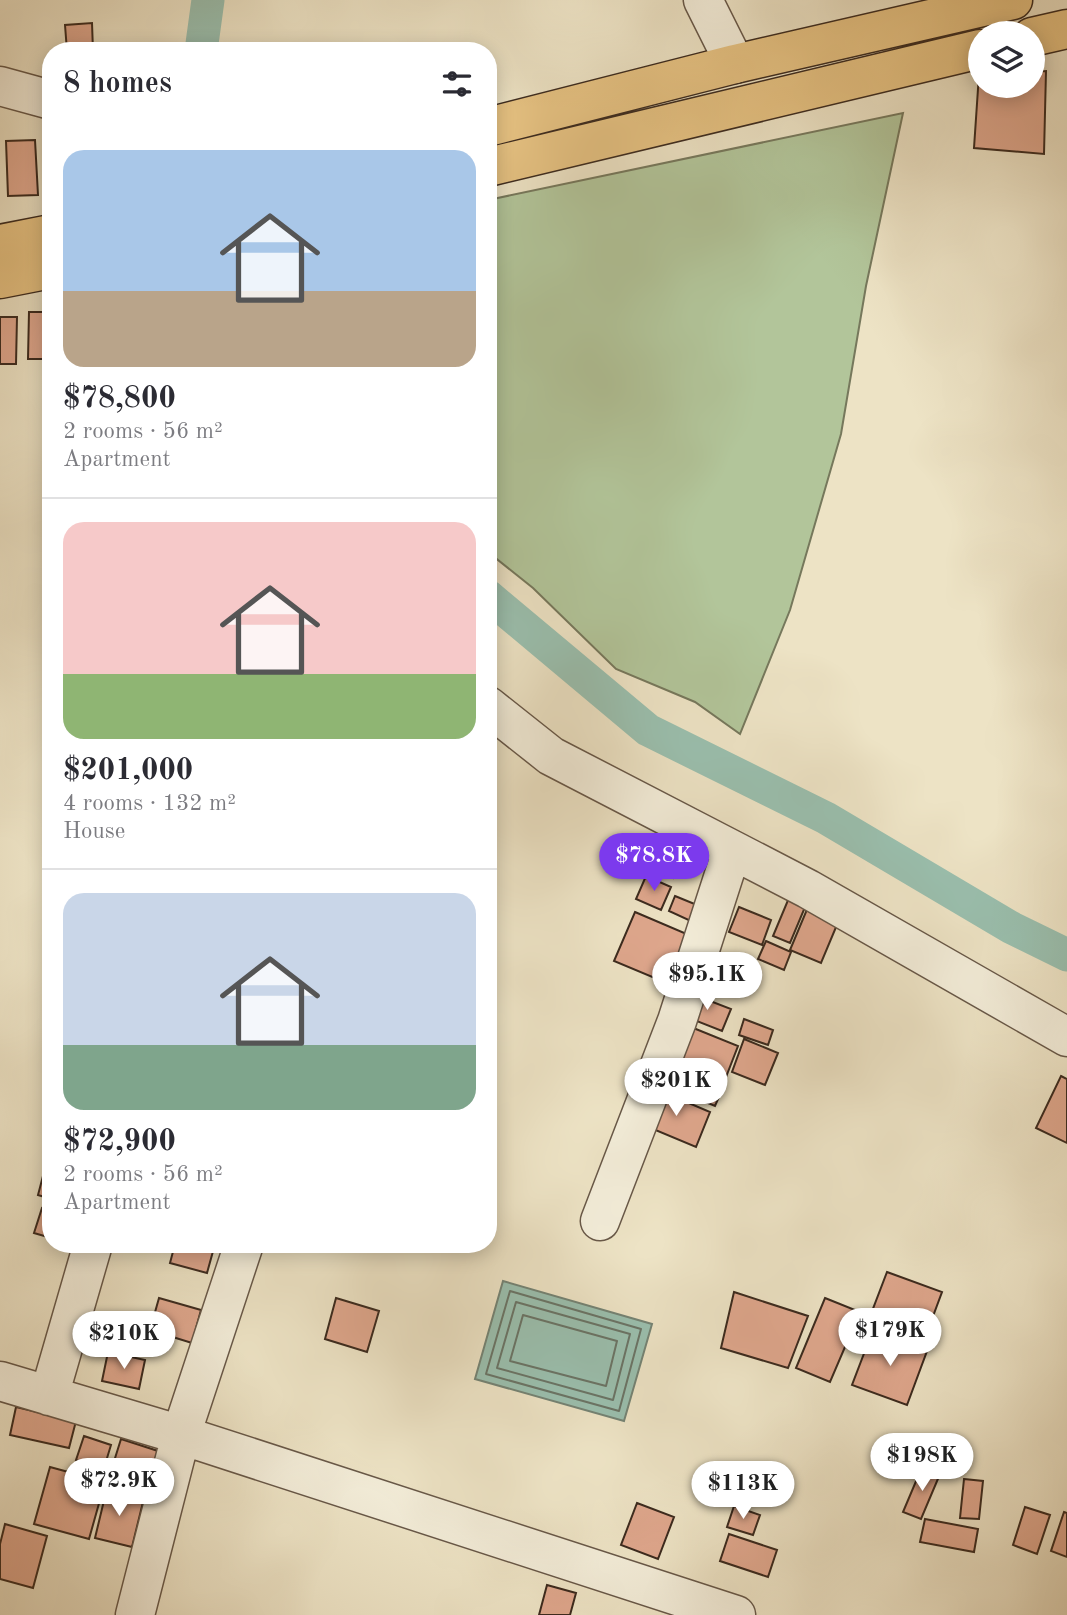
<!DOCTYPE html>
<html lang="en">
<head>
<meta charset="utf-8">
<style>
  body { margin:0; font-family:"Old Standard TT",serif; background:#f7f7f7; color:#2b2b33; height:100vh; display:flex; flex-direction:column; font-size:26px; white-space:nowrap }
  * { box-sizing:border-box; margin:0 }
  p { font-size:23px; color:#7c7c81 }
  .icon { flex:none; width:38px; height:38px; fill:none; stroke:currentColor; stroke-width:2; stroke-linecap:round; stroke-linejoin:round }
  .map { position:relative; flex:1; overflow:hidden }
  .sheet { position:absolute; left:42px; top:42px; width:455px; height:1211px; display:flex; flex-direction:column; background:#fff; border-radius:28px; box-shadow:0 4px 18px #0003 }
  .sheet>* { flex:none }
  .buttons { position:absolute; left:968px; top:21px; display:grid; gap:14px }
  .buttons a { display:grid; place-items:center; width:77px; height:77px; border-radius:50%; background:#fff; box-shadow:0 4px 18px #0003; font-size:35px }
  .price { position:absolute; translate:-50% -60px; padding:0 16px; border-radius:24px; background:#fff; color:#222; font-size:23px; line-height:46px; filter:drop-shadow(0 2px 4px #0008) }
  .price::after { content:''; position:absolute; left:50%; top:42px; width:21px; height:16px; margin-left:-10px; background:inherit; clip-path:polygon(0 0,100% 0,50% 100%) }
  .price.selected { background:#7c3aed; color:#fff }
  ul { padding:0; list-style:none }
  li { display:grid; align-content:center; gap:14px; height:371px; padding:0 21px }
  li+li { border-top:2px solid #e1e1e2 }
  li span { display:grid; place-items:center; height:217px; border-radius:21px; color:#555 }
  li>.icon { margin-inline-start:auto }
  span .icon { width:126px; height:126px; fill:#fffc; stroke-width:1 }
  li b { font-size:30px }
  h2 { display:flex; justify-content:space-between; align-items:center; height:84px; padding:0 21px; font-size:30px }
  .map>svg:first-child { display:block }
  .green { fill:#b2c59a; stroke:#76785c; stroke-width:2 }
  .water { fill:#9abfae; stroke:#748374; stroke-width:2 }
  .lines { fill:none; stroke-linecap:round; stroke-linejoin:round }
  .shore { stroke:#6a7466; stroke-width:2 }
  .canal { stroke:#9abfae; stroke-width:33 }
  .building { fill:#dfa78d; stroke:#3b2a1e; stroke-width:2 }
  .minor-casing { stroke:#685848; stroke-width:41 }
  .major-casing { stroke:#3b2a1e; stroke-width:41 }
  .minor { stroke:#f3edd9; stroke-width:38 }
  .major { stroke:#e6c282; stroke-width:38 }
</style>
</head>
<body>
<div class="map">
<svg width="1067" height="1615" viewBox="0 0 1067 1615">
  <rect width="100%" height="100%" fill="#ede3c5"/>
  <filter id="stains"><feTurbulence type="fractalNoise" baseFrequency=".00286" numOctaves="4"/><feColorMatrix values="0 0 0 0 .2 0 0 0 0 .09 0 0 0 0 .02 0 0 0 .5 -.17"/></filter>
  <radialGradient id="worn" r=".72"><stop offset=".6" stop-color="#630" stop-opacity="0"/><stop offset="1" stop-color="#630" stop-opacity=".3"/></radialGradient>
  <path class="green" d="M903,113l-37,173 -25,148 -51,176 -50,124 -45,-32 -79,-33 -83,-81 -45,-36v-352z"/>
  <path class="water" d="M503,1281l149,43 -28,97 -149,-42z"/>
  <g class="lines">
    <path class="shore" d="M510,1291l131,38 -22,82 -133,-37z
      M516,1302l114,32 -17,66 -116,-32z
      M523,1315l94,26 -11,45 -96,-25z"/>
    <path class="canal" d="M201,51l7,-51
      M488,596l160,134 178,88 186,110 55,27"/>
  </g>
  <path class="building" d="M92,23l1,28h-26l-2,-26z
    M1046,71l-2,83 -70,-6 5,-74 1,12h52v-14z
    M35,140l3,55 -30,1 -2,-55z
    M29,312h22v47h-23z
    M0,317h17l-1,47h-16z
    M658,852l22,10 -7,16 -21,-9z
    M646,876l25,11 -10,23 -25,-11z
    M791,893l17,7 -18,43 -17,-7z
    M675,896l27,11 -7,16 -26,-12z
    M739,907l32,13 -9,25 -33,-13z
    M808,907l31,13 -18,43 -31,-13z
    M635,912l54,23 -20,49 -55,-23z
    M766,941l25,11 -7,18 -26,-11z
    M692,994l39,15 -9,22 -38,-15z
    M744,1019l29,11 -5,15 -29,-10z
    M681,1023l57,23 -12,31 -57,-23z
    M744,1039l34,14 -13,32 -33,-13z
    M668,1060l57,23 -10,23 -56,-23z
    M1061,1076l6,3v64l-31,-15z
    M656,1089l54,23 -14,35 -55,-23z
    M49,1153h2v46l-13,-4z
    M42,1208l9,2v28l-17,-5z
    M175,1244h40l-8,29 -37,-10z
    M887,1272l55,20 -16,43 -55,-21z
    M734,1292l74,24 -20,52 -67,-20z
    M159,1298l42,12 -9,33 -42,-13z
    M336,1298l43,13 -12,41 -42,-13z
    M825,1298l35,14 -30,70 -34,-14z
    M873,1330l54,21 -20,54 -55,-20z
    M108,1352l37,8 -6,29 -37,-8z
    M16,1407l60,14 -7,27 -59,-13z
    M84,1436l27,9 -7,23 -28,-8z
    M121,1439l37,12 -11,32 -36,-12z
    M50,1467l55,15 -16,57 -55,-15z
    M922,1467l18,7 -19,45 -18,-7z
    M964,1479l19,2 -4,38 -19,-1z
    M107,1488l37,10 -12,49 -37,-9z
    M637,1503l37,14 -16,42 -37,-14z
    M734,1506l26,9 -7,20 -26,-8z
    M1025,1507l25,8 -13,39 -24,-9z
    M1064,1512l3,1v44l-16,-6z
    M925,1519l53,10 -4,23 -54,-10z
    M5,1524l42,12 -14,52 -33,-9v-35z
    M729,1534l48,16 -9,27 -48,-16z
    M547,1585l29,8 -6,22h-31z"/>
  <g class="lines">
    <g class="minor-casing">
      <path id="minor" d="M703,0l32,64
        M0,86l51,14
        M488,706l63,50 257,133 259,148
        M600,1221l77,-200 55,-171
        M0,1381l181,54 555,180
        M49,1396l44,-152
        M135,1615l46,-180 63,-191"/>
    </g>
    <g class="major-casing">
      <path id="major" d="M1032,37l35,-8
        M488,127l247,-63 278,-64
        M488,167l492,-118
        M0,244l51,-10
        M0,279l51,-10"/>
    </g>
    <use href="#minor" class="minor"/>
    <use href="#major" class="major"/>
  </g>
  <rect width="100%" height="100%" filter="url(#stains)"/>
  <rect width="100%" height="100%" fill="url(#worn)"/>
</svg>
<div class="buttons">
<a><svg class="icon" aria-label="layers" viewBox="0 0 24 24"><path d="M12 4l9 5-9 5-9-5zM3 14l9 5 9-5"/></svg></a>
</div>
<b class="price selected" style="left:654px;top:893px">$78.8K</b>
<b class="price" style="left:707px;top:1012px">$95.1K</b>
<b class="price" style="left:676px;top:1118px">$201K</b>
<b class="price" style="left:890px;top:1368px">$179K</b>
<b class="price" style="left:124px;top:1371px">$210K</b>
<b class="price" style="left:922px;top:1493px">$198K</b>
<b class="price" style="left:119px;top:1518px">$72.9K</b>
<b class="price" style="left:743px;top:1521px">$113K</b>
<section class="sheet">
<h2>8 homes<svg class="icon" aria-label="filters" viewBox="0 0 24 24"><path d="M4 7h16M4 17h16"/><circle cx="9" cy="7" r="2"/><circle cx="15" cy="17" r="2"/></svg></h2>
<ul>
<li><span style="background:linear-gradient(#a9c7e8 65%,#b9a48a 0)"><svg class="icon" aria-label="home" viewBox="0 0 24 24"><path d="M3 11l9-7 9 7M6 9v11h12V9"/></svg></span><div><b>$78,800</b><p>2 rooms · 56 m²</p><p>Apartment</p></div></li>
<li><span style="background:linear-gradient(#f6c9c9 70%,#8fb573 0)"><svg class="icon" aria-label="home" viewBox="0 0 24 24"><path d="M3 11l9-7 9 7M6 9v11h12V9"/></svg></span><div><b>$201,000</b><p>4 rooms · 132 m²</p><p>House</p></div></li>
<li><span style="background:linear-gradient(#c9d6e8 70%,#7fa58c 0)"><svg class="icon" aria-label="home" viewBox="0 0 24 24"><path d="M3 11l9-7 9 7M6 9v11h12V9"/></svg></span><div><b>$72,900</b><p>2 rooms · 56 m²</p><p>Apartment</p></div></li>
</ul>
</section>
</div>
</body>
</html>
